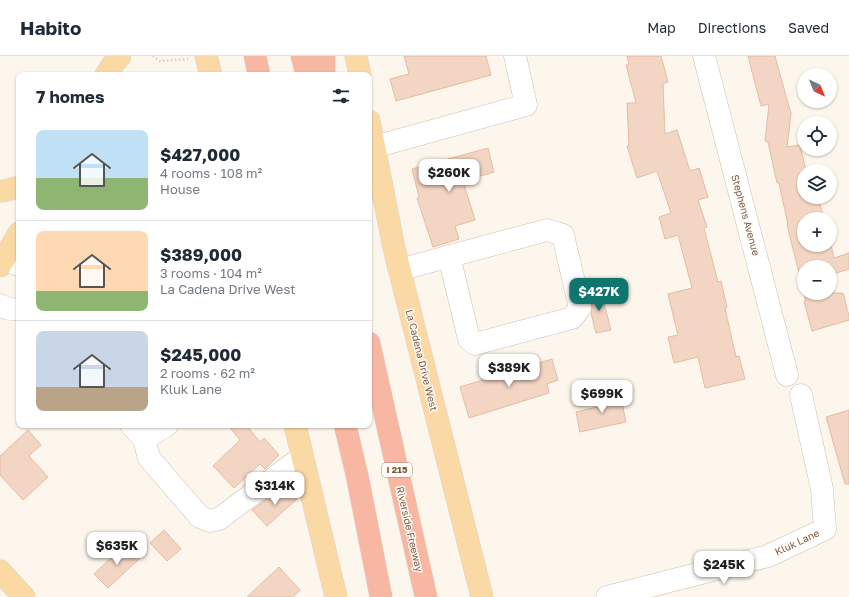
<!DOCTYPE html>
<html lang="en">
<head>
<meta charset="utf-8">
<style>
  body { margin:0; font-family:"Golos Text",sans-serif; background:#f6f6f7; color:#1f2937; height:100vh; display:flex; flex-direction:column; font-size:15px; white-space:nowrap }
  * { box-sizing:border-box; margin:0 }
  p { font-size:13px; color:#747a83 }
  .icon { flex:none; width:22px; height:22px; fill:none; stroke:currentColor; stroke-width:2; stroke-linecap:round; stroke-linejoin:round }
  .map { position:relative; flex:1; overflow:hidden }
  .drawer { position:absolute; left:16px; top:16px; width:356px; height:356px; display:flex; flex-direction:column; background:#fff; border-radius:8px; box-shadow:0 1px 3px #0004 }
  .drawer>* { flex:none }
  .needle { width:26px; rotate:137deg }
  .controls { position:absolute; left:797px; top:12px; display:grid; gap:8px }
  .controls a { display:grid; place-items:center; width:40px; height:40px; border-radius:50%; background:#fff; box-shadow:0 1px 3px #0004; font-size:20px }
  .price { position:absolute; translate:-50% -34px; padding:0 9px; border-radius:8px; background:#fff; color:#222; font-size:13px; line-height:26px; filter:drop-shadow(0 1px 2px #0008) }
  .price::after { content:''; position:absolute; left:50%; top:24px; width:12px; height:9px; margin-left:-6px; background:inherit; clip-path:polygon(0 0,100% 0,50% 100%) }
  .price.selected { background:#0f766e; color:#fff }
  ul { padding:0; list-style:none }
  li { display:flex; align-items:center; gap:12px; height:100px; padding:0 20px }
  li+li { border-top:1px solid #e0e1e3 }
  li span { display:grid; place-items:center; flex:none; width:112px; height:80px; border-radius:8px; color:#555 }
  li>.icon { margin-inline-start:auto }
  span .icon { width:48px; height:48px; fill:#fffc; stroke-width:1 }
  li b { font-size:17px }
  h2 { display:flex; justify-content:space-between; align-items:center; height:48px; padding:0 20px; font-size:17px }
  header { display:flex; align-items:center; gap:24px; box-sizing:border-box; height:56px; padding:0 20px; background:#fff; border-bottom:1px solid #e0e1e3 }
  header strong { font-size:19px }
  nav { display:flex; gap:22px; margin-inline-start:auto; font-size:14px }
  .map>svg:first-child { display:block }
  .building { fill:#f3d5c3; stroke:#e6bba3 }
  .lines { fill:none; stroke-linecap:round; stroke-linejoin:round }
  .minor-casing { stroke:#d1beb0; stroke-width:23 }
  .major-casing { stroke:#dad1cd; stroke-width:23 }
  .highway-casing { stroke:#dad1cd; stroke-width:23 }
  .path { stroke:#d9b8a5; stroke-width:2.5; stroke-dasharray:1 3; stroke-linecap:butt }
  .minor { stroke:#fff; stroke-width:22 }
  .major { stroke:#fbd9a5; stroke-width:22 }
  .highway { stroke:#f7b7a3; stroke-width:22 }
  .labels { text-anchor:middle; stroke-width:3; stroke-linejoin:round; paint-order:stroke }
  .shield { fill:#fffaf3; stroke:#a28b7f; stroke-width:1 }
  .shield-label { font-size:9px; font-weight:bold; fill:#7a5c4d }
  .street-label { font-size:10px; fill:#7a5c4d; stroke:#fffaf3 }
</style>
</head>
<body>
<header>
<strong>Habito</strong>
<nav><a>Map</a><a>Directions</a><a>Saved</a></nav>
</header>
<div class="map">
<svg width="849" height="541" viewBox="0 0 849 541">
  <rect width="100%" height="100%" fill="#fdf6ec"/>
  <path class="building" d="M404,0h82l5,19 -95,26 -6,-22 19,-5z
    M627,0h34l7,26 -5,2 2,50 12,-4 13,41 9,-3 9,29 -10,3 9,27 -3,1 14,54 3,-1 6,26 -2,1 11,49 3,-1 6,23 -40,9 -7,-31 -24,6 -6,-26 10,-2 -10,-41 24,-6 -14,-53 -13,4 -6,-22 12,-4 -14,-42 -20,7 -10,-32 2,-1 -2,-42h9l-10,-38h3z
    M748,0h27l16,58 -4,33 13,-2 6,26h-2v26h14l6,22h-20v26h27l3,13 15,-5v16l-19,6v-8h-26v6h-5l-12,-48h1l-9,-42h-2l-9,-41 -3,-1 4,-37 -8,2z
    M488,92l6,24 -31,9 12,39 -20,6 4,13 -26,8 -16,-49 2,-1 -7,-28z
    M600,232l11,42 -15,3 -5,-20 1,-3v-4l-3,-15z
    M804,237h39l6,23v4l-37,11 -8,-30h2z
    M552,303l6,21 -11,4 2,9 -80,25 -9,-31z
    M620,338l6,28 -46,10 -4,-20 25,-6 -2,-7z
    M849,354v74h-4l-19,-67z
    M228,369h18l14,17 4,-4 15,17 -14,14 -5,-5 -26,24 -21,-22 27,-26z
    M28,374l13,15 -12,11 19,21 -25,23 -23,-25v-19z
    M285,430l12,13 -30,27 -15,-16z
    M164,474l17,19 -14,12 -17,-18z
    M127,487l13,15 -32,30 -14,-14z
    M279,511l21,23 -7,7h-46z"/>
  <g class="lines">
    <g class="minor-casing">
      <path id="minor" d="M704,0l83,319
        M374,91l152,-42 -11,-49
        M4,204l15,5
        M399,214l148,-40 16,5 17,73 -8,10 -97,26 -6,-5 -20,-83
        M0,249c6,4 12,5 19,4
        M131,369l13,14 5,19 51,59 10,4 9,-2 83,-62
        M144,383l23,-14
        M607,541l161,-41 57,-27 -3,-40 -21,-94"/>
    </g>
    <g class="major-casing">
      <path id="major" d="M206,0l5,19
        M356,0l4,19
        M106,19l8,-12 6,-7
        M369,65l25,127 88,349
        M0,135h4l15,-4
        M0,210l19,-33
        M295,369l41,172
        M0,515l24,26"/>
    </g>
    <g class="highway-casing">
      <path id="highway" d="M255,0l4,19
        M302,0l5,19
        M324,0v19
        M369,287l57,254
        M345,369l12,50 24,122"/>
    </g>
    <path class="path" d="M153,0l7,5 28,-2"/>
    <use href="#minor" class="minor"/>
    <use href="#major" class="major"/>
    <use href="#highway" class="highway"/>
  </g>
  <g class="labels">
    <rect class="shield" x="382" y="407" width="30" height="14" rx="3"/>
    <g class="shield-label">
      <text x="397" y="417">I 215</text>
    </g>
    <g class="street-label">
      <text transform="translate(746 159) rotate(75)" y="4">Stephens Avenue</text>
      <text transform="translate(422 304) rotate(76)" y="4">La Cadena Drive West</text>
      <text transform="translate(410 473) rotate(77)" y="4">Riverside Freeway</text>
      <text transform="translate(797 486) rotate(-25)" y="4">Kluk Lane</text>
    </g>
  </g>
</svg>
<div class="controls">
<a><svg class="needle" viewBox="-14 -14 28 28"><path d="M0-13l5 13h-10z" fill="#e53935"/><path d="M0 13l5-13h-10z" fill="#747a83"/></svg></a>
<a><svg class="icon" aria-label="locate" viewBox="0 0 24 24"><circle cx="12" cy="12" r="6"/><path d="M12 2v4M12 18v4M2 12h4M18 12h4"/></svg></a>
<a><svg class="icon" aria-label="layers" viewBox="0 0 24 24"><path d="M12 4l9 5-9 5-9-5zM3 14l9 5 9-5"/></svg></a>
<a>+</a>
<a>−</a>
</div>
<b class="price" style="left:449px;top:137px">$260K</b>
<b class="price selected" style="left:599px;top:256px">$427K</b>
<b class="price" style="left:509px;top:332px">$389K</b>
<b class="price" style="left:602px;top:358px">$699K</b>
<b class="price" style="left:275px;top:450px">$314K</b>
<b class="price" style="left:117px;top:510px">$635K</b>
<b class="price" style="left:724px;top:529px">$245K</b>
<section class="drawer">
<h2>7 homes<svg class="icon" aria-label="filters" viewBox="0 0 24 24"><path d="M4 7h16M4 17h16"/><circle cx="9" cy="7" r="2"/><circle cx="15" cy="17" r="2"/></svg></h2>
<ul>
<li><span style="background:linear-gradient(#bfe0f5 60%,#8fb573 0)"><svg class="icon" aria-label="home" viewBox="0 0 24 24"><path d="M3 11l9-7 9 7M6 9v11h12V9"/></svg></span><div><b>$427,000</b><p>4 rooms · 108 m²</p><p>House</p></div></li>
<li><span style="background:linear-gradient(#ffd9b3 75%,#8fb573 0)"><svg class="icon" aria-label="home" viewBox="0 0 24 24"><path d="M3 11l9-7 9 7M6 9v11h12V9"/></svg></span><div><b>$389,000</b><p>3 rooms · 104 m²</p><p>La Cadena Drive West</p></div></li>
<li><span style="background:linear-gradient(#c9d6e8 70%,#b9a48a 0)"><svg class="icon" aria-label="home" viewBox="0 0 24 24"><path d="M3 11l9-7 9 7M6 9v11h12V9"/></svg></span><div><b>$245,000</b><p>2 rooms · 62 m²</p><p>Kluk Lane</p></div></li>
</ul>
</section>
</div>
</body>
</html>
